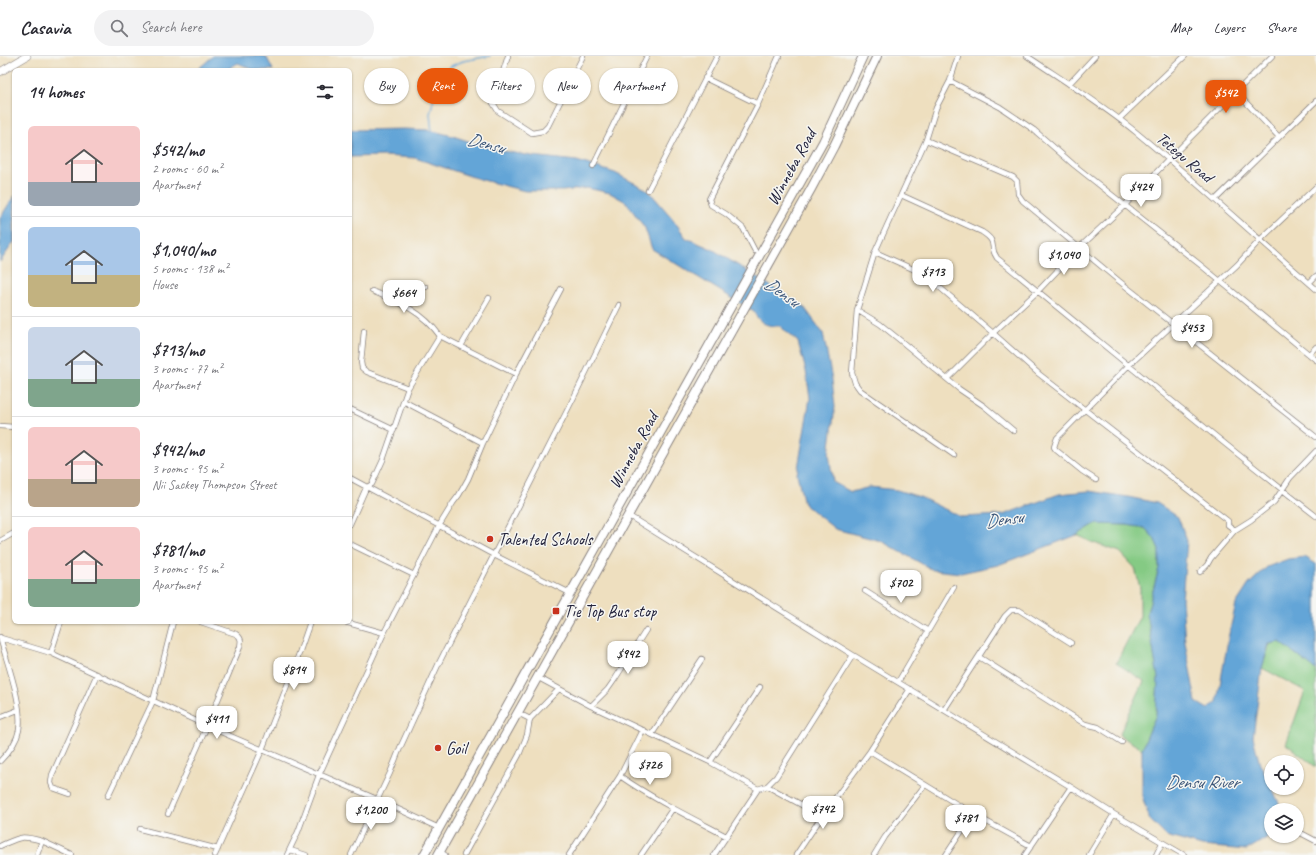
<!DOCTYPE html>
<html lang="en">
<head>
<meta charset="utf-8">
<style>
  body { margin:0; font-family:Caveat,sans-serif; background:#f2f2f3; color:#2b2b33; height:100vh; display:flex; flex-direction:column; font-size:15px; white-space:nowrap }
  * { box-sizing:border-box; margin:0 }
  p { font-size:13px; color:#7c7c81 }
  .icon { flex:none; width:22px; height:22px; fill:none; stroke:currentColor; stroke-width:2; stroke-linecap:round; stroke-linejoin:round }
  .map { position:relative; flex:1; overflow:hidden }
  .details { position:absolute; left:12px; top:12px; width:340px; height:556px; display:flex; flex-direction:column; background:#fff; border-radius:6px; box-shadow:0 1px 3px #0004 }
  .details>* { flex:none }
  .hud { position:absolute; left:364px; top:12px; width:380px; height:36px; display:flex; gap:8px }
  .buttons { position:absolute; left:1264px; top:699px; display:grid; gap:8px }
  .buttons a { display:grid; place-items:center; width:40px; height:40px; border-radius:50%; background:#fff; box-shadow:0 1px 3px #0004; font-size:20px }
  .price { position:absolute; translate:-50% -34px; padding:0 9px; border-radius:8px; background:#fff; color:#222; font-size:13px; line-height:26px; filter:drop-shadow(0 1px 2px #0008) }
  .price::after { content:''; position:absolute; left:50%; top:24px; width:12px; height:9px; margin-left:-6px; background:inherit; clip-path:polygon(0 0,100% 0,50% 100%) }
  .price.current { background:#ea580c; color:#fff }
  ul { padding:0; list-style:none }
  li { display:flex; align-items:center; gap:12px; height:100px; padding:0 16px }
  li+li { border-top:1px solid #e1e1e2 }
  li span { display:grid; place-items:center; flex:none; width:112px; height:80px; border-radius:6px; color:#555 }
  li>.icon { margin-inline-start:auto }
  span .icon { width:48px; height:48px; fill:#fffc; stroke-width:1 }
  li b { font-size:17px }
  h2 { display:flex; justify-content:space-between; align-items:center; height:48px; padding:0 16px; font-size:17px }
  .tag { padding:0 14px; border-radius:18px; background:#fff; box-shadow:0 1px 3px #0004; font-size:14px; line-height:36px }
  .tag.current { background:#ea580c; color:#fff }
  header { display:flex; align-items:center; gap:24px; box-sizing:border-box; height:56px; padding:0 20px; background:#fff; border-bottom:1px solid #e1e1e2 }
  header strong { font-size:19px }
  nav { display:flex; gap:22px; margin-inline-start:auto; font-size:14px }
  .search { width:280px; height:36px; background:#f2f2f3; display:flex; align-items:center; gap:10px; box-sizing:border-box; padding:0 14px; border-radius:22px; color:#7c7c81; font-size:15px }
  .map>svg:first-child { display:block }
  .green { fill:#85ca84; stroke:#547660 }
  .water { fill:#64a5d7; stroke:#436489 }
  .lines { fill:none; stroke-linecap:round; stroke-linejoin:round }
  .stream { stroke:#64a5d7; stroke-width:1.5 }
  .street-casing { stroke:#88807d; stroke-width:6 }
  .secondary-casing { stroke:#88807d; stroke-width:8 }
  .highway-casing { stroke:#88807d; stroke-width:10 }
  .street { stroke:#fff; stroke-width:4.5 }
  .secondary { stroke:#fff; stroke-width:7 }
  .highway { stroke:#fff; stroke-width:8 }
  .poi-dot { fill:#c8321e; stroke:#f6f6f2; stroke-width:1.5 }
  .labels { text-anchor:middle; stroke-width:3; stroke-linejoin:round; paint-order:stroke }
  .street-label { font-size:17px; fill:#22223b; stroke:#f6f6f2 }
  .poi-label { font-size:17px; fill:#22223b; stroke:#f6f6f2; text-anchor:start }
  .water-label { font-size:18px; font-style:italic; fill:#3c5679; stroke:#f6f6f2 }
</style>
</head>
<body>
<header>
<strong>Casavia</strong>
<div class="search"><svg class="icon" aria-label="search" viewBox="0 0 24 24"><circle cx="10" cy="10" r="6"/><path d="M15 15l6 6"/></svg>Search here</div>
<nav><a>Map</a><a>Layers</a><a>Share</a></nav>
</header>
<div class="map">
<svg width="1316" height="799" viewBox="0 0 1316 799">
  <rect width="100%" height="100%" fill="#f6f6f2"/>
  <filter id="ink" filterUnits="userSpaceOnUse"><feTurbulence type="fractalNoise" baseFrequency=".025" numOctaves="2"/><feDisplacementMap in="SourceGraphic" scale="8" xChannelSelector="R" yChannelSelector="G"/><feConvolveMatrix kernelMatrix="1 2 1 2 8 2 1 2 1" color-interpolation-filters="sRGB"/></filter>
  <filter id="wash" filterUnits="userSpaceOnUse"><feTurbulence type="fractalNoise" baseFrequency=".012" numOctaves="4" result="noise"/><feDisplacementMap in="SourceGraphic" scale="16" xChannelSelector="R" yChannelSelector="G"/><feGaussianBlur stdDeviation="0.9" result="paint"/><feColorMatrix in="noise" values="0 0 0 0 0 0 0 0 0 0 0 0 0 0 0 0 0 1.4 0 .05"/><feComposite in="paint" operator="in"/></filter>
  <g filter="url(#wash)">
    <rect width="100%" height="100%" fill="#eedfbf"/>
    <path class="green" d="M1095,468l32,1 18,3 9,10 5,11v19l-12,45 11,65 -2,37 -14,34 -23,-14 25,-54 -28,-18 24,-47v-28l-5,-20 -15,-16 -29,-10 -14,-7z
      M1280,586l36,28v97l-30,-23 19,-53 -43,-23 8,-24z"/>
    <path class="water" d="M213,0h51l3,2 6,12h-19l-16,-7 -12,7h-29z
      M404,73l25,1 24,6 39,13 40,7 45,5 38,12 33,17 25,29 13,19 26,11 92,58 19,26 9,46 3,28 -6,47 4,28 18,10 19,-5 27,3 23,7 41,20 42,-2 56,-21 30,-3 39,6 29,6 21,14 9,24 -5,59 3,42 11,60 12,7 9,-7 12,-68 7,-30 13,-20 18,-17 21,-8 17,-2 11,7v106l-36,-28 -11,2 -7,24 -9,69 6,24 20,42v7h-8v23l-3,4 -21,13 -45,-4 -36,-10 -16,-16 -8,-24v-47l14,-34 2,-37 -11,-65 12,-45v-19l-5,-11 -9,-10 -18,-3 -32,-1 -18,11 -79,30 -37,8 -28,-3 -52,-29 -46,-12 -31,-25 -7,-30 13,-76 -4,-27 -8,-29 -18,-16c-15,0 -19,-2 -27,-15l-101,-62 -7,-21 -19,-26 -16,-9 -23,-5 -24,3h-38l-46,-12 -64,-21 -30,-2 -35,1v-27z
      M14,140v46l-14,20v-44z"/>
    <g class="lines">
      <path class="stream" d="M432,76l-2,-18 5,-21 6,-19 10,-8 12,-5 27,-5"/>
    </g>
  </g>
  <g filter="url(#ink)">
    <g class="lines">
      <g class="street-casing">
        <path id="street" d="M508,0l-15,47 5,8 34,22 11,-2 5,-5 35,-70
          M1027,0c37,25 76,49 110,77 61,50 119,104 179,156
          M705,22l53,26
          M950,25l50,26 34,23 40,35 129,102 113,93
          M1069,28l26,-28
          M1236,36l43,45
          M1119,63l66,-63
          M926,84l87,37 4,4 1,13 5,7 96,80 197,156
          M593,110l54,-110
          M648,134l69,-134
          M901,139l81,37c17,11 6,13 15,26 106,86 211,174 319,258
          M1215,144l101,-99
          M755,195l-12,-23 -17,-14 -15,-9 -2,-6 49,-95 21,-48
          M875,196l49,22 69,59 46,41 189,147v4l7,5
          M1309,227l7,-7
          M372,235c27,11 50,20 68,45l76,38
          M403,247l5,-8 7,-8h11
          M857,254l23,14 21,17 58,48 25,17 30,25
          M461,290l28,-48
          M1309,298l7,-7
          M947,323l46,-46 45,-42 41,-43 46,-43 43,-45 104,-104
          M408,332l32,-52
          M405,346l78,41
          M350,353l44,21
          M0,370l14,1
          M954,399l-94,-65 -5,-7 -3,-10 5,-63 18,-58 51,-112 10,-32 14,-27 8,-25
          M350,422l144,77 76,38
          M1096,424l-14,-9 -26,-21 -2,-3 3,-9 71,-72 109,-101 23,-25 56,-53
          M629,460l224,139 218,132 43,27 70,41
          M350,468l16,-36 6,-4 11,-24 25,-72 -41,-16 -5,-4 -1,-6 3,-31
          M0,485l14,-8
          M350,488l64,31
          M1200,516l7,-7 4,-7 24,-28 16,-10 23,-18 16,-24 26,-27
          M865,535l63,40
          M345,566l39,11
          M1,582l50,15 156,73 165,71 67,31
          M51,597l10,-31
          M979,601l106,67 13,3 24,15
          M537,621l54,29 119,56 50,-75
          M898,626l56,-95
          M591,650l17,-17 7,-10 31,-49
          M944,654l61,-94 6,-6h8l52,33
          M518,657l12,6
          M0,661l18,-7
          M652,678l50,-75
          M870,695l103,63 58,32
          M0,705c8,-8 17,-19 19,-31 4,-26 -12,-67 -19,-93
          M710,706l48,27
          M620,720c33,23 70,41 106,60
          M767,730l55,30
          M70,738l-17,-6 -2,-5 1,-8 45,-101
          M108,740l45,-95 20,-79
          M168,758l39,-88 33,-79c1,-6 2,-9 -4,-13l-35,-12
          M140,773l78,20
          M1297,775l19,10
          M0,790c20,-9 20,-11 42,-5
          M290,794l16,5
          M440,796l5,3
          M37,799l5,-14 30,14
          M215,799l47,-105 33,-85 15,-43
          M287,799l11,-23 21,-57 65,-142 55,-107 14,-23 6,-8 9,-16 15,-36 33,-69 45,-85
          M351,799l39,-82 10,-25 39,-85 135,-266 45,-92
          M464,799l55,-100 8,-20 3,-16 29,-30
          M569,799l51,-79 23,-46
          M641,799l32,-47
          M714,799l44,-66 9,-3 9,-9 77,-122
          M796,799l26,-39 48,-65 40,-62
          M874,799l11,-18 40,-52
          M946,799l27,-41
          M1025,799l46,-68
          M1089,799l25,-41
          M1156,799l6,-12"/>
      </g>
      <g class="secondary-casing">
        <path id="secondary" d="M0,16l27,-16"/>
      </g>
      <g class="highway-casing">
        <path id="highway" d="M424,799l399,-713 40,-86
          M438,799l373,-666 23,-43 43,-90"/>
      </g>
      <use href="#street" class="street"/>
      <use href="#secondary" class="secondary"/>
      <use href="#highway" class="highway"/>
    </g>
  </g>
  <g class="poi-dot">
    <circle cx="490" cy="483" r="4"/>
    <rect x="552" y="551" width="8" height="8" rx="2"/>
    <circle cx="438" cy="692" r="4"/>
  </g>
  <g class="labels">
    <g class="street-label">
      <text transform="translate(1185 101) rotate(40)" y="6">Tetegu Road</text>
      <text transform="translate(791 111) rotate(-61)" y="6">Winneba Road</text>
      <text transform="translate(633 394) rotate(-61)" y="6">Winneba Road</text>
    </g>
    <g class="poi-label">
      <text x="498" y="489">Talented Schools</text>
      <text x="564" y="561">Tie Top Bus stop</text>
      <text x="446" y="698">Goil</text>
    </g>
    <g class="water-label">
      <text transform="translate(486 87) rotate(15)" y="6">Densu</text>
      <text transform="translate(782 236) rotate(35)" y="6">Densu</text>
      <text transform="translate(1004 463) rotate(-8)" y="6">Densu</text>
      <text x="1202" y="732">Densu River</text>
    </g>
  </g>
</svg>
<div class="buttons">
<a><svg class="icon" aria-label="locate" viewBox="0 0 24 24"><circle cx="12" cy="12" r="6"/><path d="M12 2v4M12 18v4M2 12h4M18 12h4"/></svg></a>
<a><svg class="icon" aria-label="layers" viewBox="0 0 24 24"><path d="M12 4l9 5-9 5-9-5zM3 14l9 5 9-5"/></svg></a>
</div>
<b class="price current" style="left:1226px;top:58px">$542</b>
<b class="price" style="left:1141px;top:152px">$424</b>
<b class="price" style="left:1064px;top:220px">$1,040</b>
<b class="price" style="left:933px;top:237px">$713</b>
<b class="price" style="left:404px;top:258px">$664</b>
<b class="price" style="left:1192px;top:293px">$453</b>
<b class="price" style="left:901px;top:548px">$702</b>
<b class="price" style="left:628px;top:619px">$942</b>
<b class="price" style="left:294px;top:635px">$814</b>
<b class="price" style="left:217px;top:684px">$411</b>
<b class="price" style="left:650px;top:730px">$726</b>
<b class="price" style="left:823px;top:774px">$742</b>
<b class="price" style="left:371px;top:775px">$1,200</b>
<b class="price" style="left:966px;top:783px">$781</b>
<div class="hud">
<a class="tag">Buy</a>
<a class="tag current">Rent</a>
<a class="tag">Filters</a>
<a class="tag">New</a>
<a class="tag">Apartment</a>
</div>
<section class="details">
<h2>14 homes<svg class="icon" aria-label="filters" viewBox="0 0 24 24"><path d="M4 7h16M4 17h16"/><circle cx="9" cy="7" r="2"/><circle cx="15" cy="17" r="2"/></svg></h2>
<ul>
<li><span style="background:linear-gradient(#f6c9c9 70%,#9aa5b1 0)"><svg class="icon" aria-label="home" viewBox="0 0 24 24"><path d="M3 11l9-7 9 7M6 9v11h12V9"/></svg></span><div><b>$542/mo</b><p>2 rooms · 60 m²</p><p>Apartment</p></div></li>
<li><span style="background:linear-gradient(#a9c7e8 60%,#c2b280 0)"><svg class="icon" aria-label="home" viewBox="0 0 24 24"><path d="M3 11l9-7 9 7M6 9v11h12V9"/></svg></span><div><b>$1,040/mo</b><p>5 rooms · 138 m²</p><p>House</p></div></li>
<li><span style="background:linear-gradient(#c9d6e8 65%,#7fa58c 0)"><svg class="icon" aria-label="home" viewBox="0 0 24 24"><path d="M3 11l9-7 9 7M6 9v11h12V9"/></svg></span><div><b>$713/mo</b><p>3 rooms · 77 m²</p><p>Apartment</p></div></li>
<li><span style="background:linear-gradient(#f6c9c9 65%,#b9a48a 0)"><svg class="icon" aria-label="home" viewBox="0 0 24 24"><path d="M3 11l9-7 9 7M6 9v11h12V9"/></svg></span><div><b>$942/mo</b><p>3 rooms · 95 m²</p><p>Nii Sackey Thompson Street</p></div></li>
<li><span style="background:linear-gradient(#f6c9c9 65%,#7fa58c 0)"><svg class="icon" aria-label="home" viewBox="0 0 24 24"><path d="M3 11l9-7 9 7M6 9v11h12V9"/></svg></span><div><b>$781/mo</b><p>3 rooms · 95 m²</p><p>Apartment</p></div></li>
</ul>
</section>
</div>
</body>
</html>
